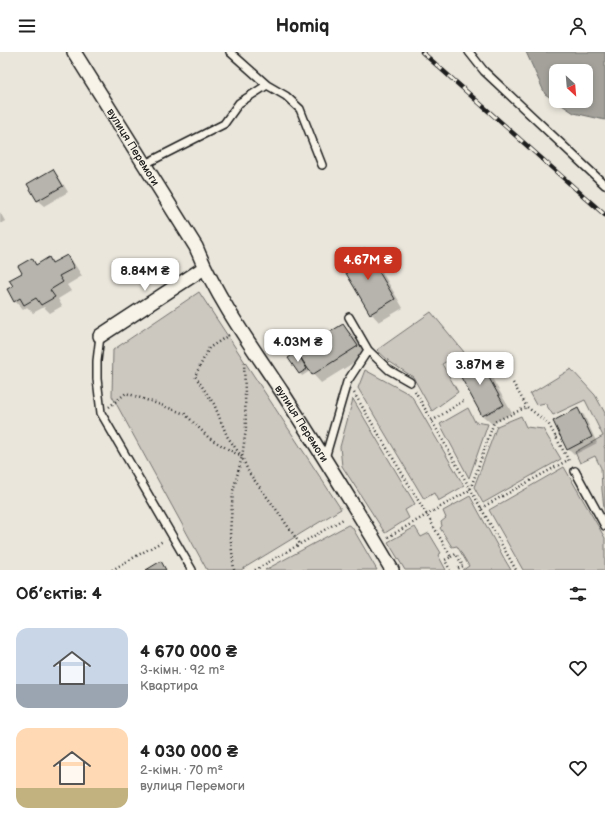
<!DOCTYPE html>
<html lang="uk">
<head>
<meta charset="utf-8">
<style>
  body { margin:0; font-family:"Balsamiq Sans",sans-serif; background:#f2f2f2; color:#222; height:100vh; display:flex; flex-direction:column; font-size:15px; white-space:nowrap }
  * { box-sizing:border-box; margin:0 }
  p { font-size:13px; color:#767676 }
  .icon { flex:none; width:22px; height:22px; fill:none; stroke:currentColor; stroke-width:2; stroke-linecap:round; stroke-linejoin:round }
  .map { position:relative; height:518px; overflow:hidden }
  .drawer { display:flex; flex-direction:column; background:#fff; flex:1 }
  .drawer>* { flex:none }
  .needle { width:26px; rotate:154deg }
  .controls { position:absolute; left:549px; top:12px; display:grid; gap:8px }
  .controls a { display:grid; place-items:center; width:44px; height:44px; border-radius:8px; background:#fff; box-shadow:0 2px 6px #0003; font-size:20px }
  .price { position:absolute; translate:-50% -34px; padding:0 9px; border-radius:8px; background:#fff; color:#222; font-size:13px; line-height:26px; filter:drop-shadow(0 1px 2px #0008) }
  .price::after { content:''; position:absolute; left:50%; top:24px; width:12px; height:9px; margin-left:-6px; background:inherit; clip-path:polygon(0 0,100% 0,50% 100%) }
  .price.on { background:#c8321e; color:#fff }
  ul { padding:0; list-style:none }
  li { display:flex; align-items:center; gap:12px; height:100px; padding:0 16px }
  li span { display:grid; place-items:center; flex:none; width:112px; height:80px; border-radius:12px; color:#555 }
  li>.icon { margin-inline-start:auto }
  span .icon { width:48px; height:48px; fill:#fffc; stroke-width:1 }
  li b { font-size:17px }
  h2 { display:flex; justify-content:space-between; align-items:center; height:48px; padding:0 16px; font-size:17px }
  header { display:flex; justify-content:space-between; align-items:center; height:52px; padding:0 16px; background:#fff; font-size:18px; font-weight:700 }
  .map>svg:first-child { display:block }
  .green { fill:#ccc8c0; stroke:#74726e }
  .water { fill:#a3a19a; stroke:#6d6c68; fill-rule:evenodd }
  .shadow { fill:#0003 }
  .building { fill:#b6b4ac; stroke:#1c1c1c }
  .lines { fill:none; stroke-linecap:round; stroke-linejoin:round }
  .lane-casing { stroke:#1c1c1c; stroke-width:10 }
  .street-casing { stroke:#1c1c1c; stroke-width:16 }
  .path { stroke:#1c1c1c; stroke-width:2.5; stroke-dasharray:1 3; stroke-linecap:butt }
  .lane { stroke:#f7f3e8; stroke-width:7 }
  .street { stroke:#f7f3e8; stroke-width:13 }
  .rail-casing { stroke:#1c1c1c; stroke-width:4.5 }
  .rail { stroke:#f7f3e8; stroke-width:3; stroke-dasharray:9; stroke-linecap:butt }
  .labels { text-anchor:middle; stroke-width:3; stroke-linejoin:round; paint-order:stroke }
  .street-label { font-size:11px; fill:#1c1c1c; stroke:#f7f3e8 }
</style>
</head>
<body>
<header><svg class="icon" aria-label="menu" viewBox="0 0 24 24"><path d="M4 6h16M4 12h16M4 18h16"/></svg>Homiq<svg class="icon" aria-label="person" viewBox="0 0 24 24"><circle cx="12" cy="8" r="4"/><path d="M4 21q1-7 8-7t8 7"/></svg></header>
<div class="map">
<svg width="605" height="518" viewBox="0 0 605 518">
  <rect width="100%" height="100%" fill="#eae6dc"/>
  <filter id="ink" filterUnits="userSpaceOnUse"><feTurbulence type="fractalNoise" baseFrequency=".025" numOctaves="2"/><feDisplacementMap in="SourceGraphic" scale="8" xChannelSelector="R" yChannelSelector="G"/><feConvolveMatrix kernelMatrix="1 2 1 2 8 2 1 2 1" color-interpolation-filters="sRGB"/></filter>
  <g filter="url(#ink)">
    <path class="green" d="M199,240l142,217 -100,61h-34l-95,-174 1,-46z
      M431,260l33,40 -22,12 16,28 -26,19 -19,-34 -23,-15 -13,-12z
      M571,317l24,26 10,18v32l-1,1 1,3v68l-3,-27 -1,-22 -6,-12 -15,7 -5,-11 28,-16 -18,-36 -32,15 -8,-12 -9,2 -6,-11z
      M365,318l46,25 53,91 -26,15 -4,-8 -10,6 -66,-111z
      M353,347l62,105 -10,6 4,8 -24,15 -43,-67 -2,-19z
      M468,356l7,14 13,2 -19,54 -29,-54z
      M521,364l5,11 17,2 18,30 -78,44 -9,-16 23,-61z
      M564,415l41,71v32h-82l-34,-60z
      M470,444l35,64 6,10h-48l6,-4 -12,-20 -5,1 -12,-19 2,-2 -1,-4 5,-4 -3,-7z
      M348,473l4,2 25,43h-112z
      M415,475l6,10 8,-4 12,20 -3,2 8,15h-41l-17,-28z"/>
    <path class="water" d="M526,0h79v68l-31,-7 -29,-19zM556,19h30v30h-30z"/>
    <path class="shadow" d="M53,118l5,6 10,16 -24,14 -6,-5 -10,-17z
      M0,160l5,9 -5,3z
      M365,197l9,9 29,50 -24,14 -8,-9z
      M67,204l8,9 7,11 -15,9 4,6 -13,8 4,7 -12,7 -6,-6 -11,6 -6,-6 -4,3 -8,-9 -1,-15 18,-27 5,6 12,-7 5,6z
      M343,273l9,9 14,21 -45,28 -11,-12 -8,5 -12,-18z
      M477,305l8,9 27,47 -20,11 -9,-8 -26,-48z
      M578,358l6,5 13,28 -23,12 -6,-6z"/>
    <path class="building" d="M53,117l10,17 -26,15 -10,-17z
      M365,196l30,51 -25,15 -30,-51z
      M67,203l7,13 -15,8 4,6 -13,8 5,7 -14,8 -5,-7 -12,7 -4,-7 -6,4 -7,-13 6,-3 -4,-6 13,-7 -4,-7 14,-8 4,7 13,-8 3,6z
      M343,272l15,22 -46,29 -15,-23z
      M297,300l10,17 -8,5 -11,-16z
      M477,304l27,49 -22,11 -26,-48z
      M578,356l14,29 -25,13 -14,-29z
      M161,509l5,9h-20z"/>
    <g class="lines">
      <g class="lane-casing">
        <path id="lane" d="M230,0l37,33 19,11 14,13 22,56
          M469,0l15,19 121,114
          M145,112l79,-40 15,-21 28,-18
          M349,265l19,33 21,20 21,12
          M100,284l-3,25v18l4,34 91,157
          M325,406l22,-76 21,-32
          M575,419l30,55"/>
      </g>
      <g class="street-casing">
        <g id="street">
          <path id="s1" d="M74,0l122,195c20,50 56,100 86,145 38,59 75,118 110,178"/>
          <path d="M100,284l104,-68"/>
        </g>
      </g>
      <path class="path" d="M229,283l-20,13 -14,28 19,28 13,32 15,21 7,16 27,36 24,35
        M513,331l14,24 21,16 22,40
        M415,339l101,179
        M354,341l73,122 24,42 -6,3 5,10
        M109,355l17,-14 35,12 24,9 24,24 31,18
        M432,369l31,-20
        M556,386l4,-3
        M481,456l87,-48
        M388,485l82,-47 24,-68 33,-15
        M451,505l5,-3 7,12 -6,3
        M112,518l51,-29
        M234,518l-4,-37 3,-42 9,-34 4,-28 -2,-68
        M255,518l90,-52"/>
      <use href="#lane" class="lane"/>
      <use href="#street" class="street"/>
      <g class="rail-casing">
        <path id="rail" d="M422,0l183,163"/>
      </g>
      <use href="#rail" class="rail"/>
    </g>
  </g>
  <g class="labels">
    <g class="street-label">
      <text dy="4" stroke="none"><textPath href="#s1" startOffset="112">вулиця Перемоги</textPath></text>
      <text dy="4" stroke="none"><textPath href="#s1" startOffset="436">вулиця Перемоги</textPath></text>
    </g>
  </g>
</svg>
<div class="controls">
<a><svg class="needle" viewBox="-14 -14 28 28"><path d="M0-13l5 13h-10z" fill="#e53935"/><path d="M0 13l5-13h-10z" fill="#767676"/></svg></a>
</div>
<b class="price on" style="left:368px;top:229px">4.67M ₴</b>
<b class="price" style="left:145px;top:240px">8.84M ₴</b>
<b class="price" style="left:298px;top:311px">4.03M ₴</b>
<b class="price" style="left:480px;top:334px">3.87M ₴</b>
</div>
<section class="drawer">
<h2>Об’єктів: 4<svg class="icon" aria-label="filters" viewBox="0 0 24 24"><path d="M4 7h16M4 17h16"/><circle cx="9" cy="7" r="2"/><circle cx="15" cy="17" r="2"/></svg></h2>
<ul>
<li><span style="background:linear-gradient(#c9d6e8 70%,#9aa5b1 0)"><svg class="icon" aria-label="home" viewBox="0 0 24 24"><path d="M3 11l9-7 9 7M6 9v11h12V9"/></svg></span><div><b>4 670 000 ₴</b><p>3-кімн. · 92 m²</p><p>Квартира</p></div><svg class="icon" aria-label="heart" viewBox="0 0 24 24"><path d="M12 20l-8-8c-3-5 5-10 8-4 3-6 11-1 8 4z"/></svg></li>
<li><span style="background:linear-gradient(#ffd9b3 75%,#c2b280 0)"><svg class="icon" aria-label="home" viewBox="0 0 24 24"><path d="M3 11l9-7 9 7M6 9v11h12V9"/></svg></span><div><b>4 030 000 ₴</b><p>2-кімн. · 70 m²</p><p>вулиця Перемоги</p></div><svg class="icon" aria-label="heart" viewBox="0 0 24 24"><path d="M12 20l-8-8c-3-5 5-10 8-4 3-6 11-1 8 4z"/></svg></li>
</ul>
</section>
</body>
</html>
